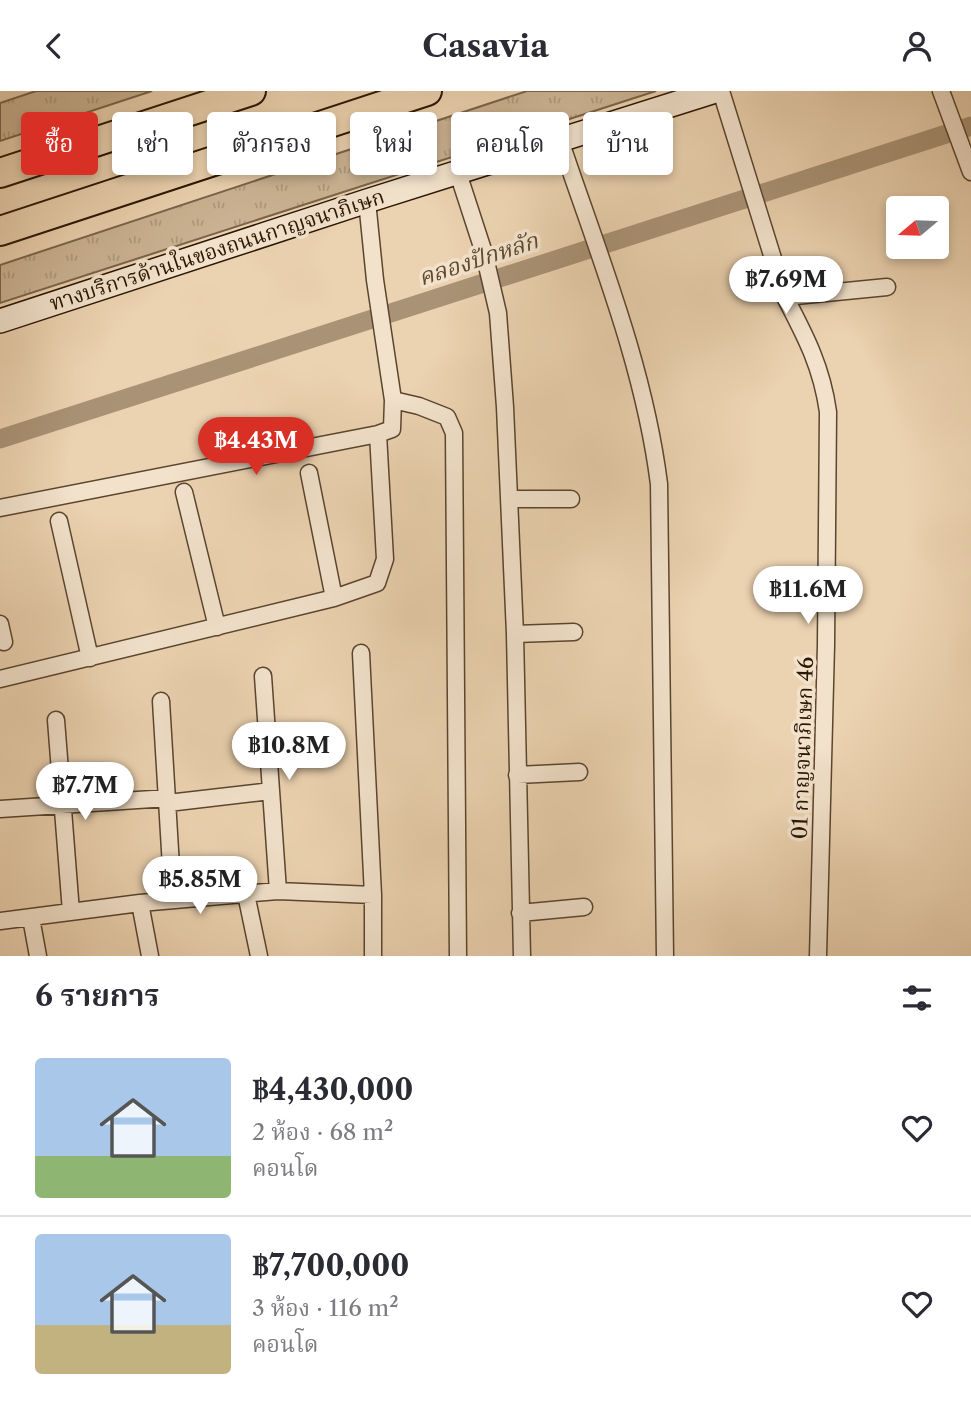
<!DOCTYPE html>
<html lang="th">
<head>
<meta charset="utf-8">
<style>
  body { margin:0; font-family:"Libre Caslon Text","Noto Serif Thai",serif; background:#f2f2f3; color:#2b2b33; height:100vh; display:flex; flex-direction:column; font-size:26px; white-space:nowrap }
  * { box-sizing:border-box; margin:0 }
  p { font-size:23px; color:#7c7c81 }
  .icon { flex:none; width:38px; height:38px; fill:none; stroke:currentColor; stroke-width:2; stroke-linecap:round; stroke-linejoin:round }
  .map { position:relative; height:865px; overflow:hidden }
  .panel { display:flex; flex-direction:column; background:#fff; flex:1 }
  .panel>* { flex:none }
  .guide { position:absolute; left:21px; top:21px; width:929px; height:63px; display:flex; gap:14px }
  .needle { width:46px; rotate:251deg }
  .fabs { position:absolute; left:886px; top:105px; display:grid; gap:14px }
  .fabs a { display:grid; place-items:center; width:63px; height:63px; border-radius:7px; background:#fff; box-shadow:0 4px 10px #0003; font-size:35px }
  .price { position:absolute; translate:-50% -60px; padding:0 16px; border-radius:24px; background:#fff; color:#222; font-size:23px; line-height:46px; filter:drop-shadow(0 2px 4px #0008) }
  .price::after { content:''; position:absolute; left:50%; top:42px; width:21px; height:16px; margin-left:-10px; background:inherit; clip-path:polygon(0 0,100% 0,50% 100%) }
  .price.on { background:#d93025; color:#fff }
  ul { padding:0; list-style:none }
  li { display:flex; align-items:center; gap:21px; height:175px; padding:0 35px }
  li+li { border-top:2px solid #e1e1e2 }
  li span { display:grid; place-items:center; flex:none; width:196px; height:140px; border-radius:7px; color:#555 }
  li>.icon { margin-inline-start:auto }
  span .icon { width:84px; height:84px; fill:#fffc; stroke-width:1 }
  li b { font-size:30px }
  h2 { display:flex; justify-content:space-between; align-items:center; height:84px; padding:0 35px; font-size:30px }
  .chip { padding:0 24px; border-radius:7px; background:#fff; box-shadow:0 4px 10px #0003; font-size:24px; line-height:63px }
  .chip.on { background:#d93025; color:#fff }
  header { display:flex; justify-content:space-between; align-items:center; height:91px; padding:0 35px; background:#fff; font-size:32px; font-weight:700 }
  .map>svg:first-child { display:block }
  .grass { fill:url(#grass-tufts); stroke:#7a644a; stroke-width:2 }
  .lines { fill:none; stroke-linecap:round; stroke-linejoin:round }
  .canal { stroke:#a99275; stroke-width:19 }
  .street-casing { stroke:#5a452e; stroke-width:19 }
  .secondary-casing { stroke:#2a1602; stroke-width:26 }
  .highway-casing { stroke:#2a1602; stroke-width:32 }
  .street { stroke:#f2e2cc; stroke-width:16 }
  .secondary { stroke:#f2e2cc; stroke-width:23 }
  .highway { stroke:#ebd2b0; stroke-width:28 }
  .labels { text-anchor:middle; stroke-width:7; stroke-linejoin:round; paint-order:stroke }
  .street-label { font-size:21px; fill:#2a1602; stroke:#f2e2cc }
  .water-label { font-size:23px; font-style:italic; fill:#5d4830; stroke:#f2e2cc }
</style>
</head>
<body>
<header><svg class="icon" aria-label="back" viewBox="0 0 24 24"><path d="M15 5l-7 7 7 7"/></svg>Casavia<svg class="icon" aria-label="person" viewBox="0 0 24 24"><circle cx="12" cy="8" r="4"/><path d="M4 21q1-7 8-7t8 7"/></svg></header>
<div class="map">
<svg width="971" height="865" viewBox="0 0 971 865">
  <defs>
    <pattern id="grass-tufts" width="24" height="20" patternUnits="userSpaceOnUse" patternTransform="scale(1.75)"><rect width="24" height="20" fill="#cab292"/><path d="M3 7l-1-3M5 7V3M7 7l1-3M15 17l-1-3M17 17v-4M19 17l1-3" fill="none" stroke="#ae987c"/></pattern>
  </defs>
  <rect width="100%" height="100%" fill="#ebd2b0"/>
  <filter id="stains"><feTurbulence type="fractalNoise" baseFrequency=".00286" numOctaves="4"/><feColorMatrix values="0 0 0 0 .2 0 0 0 0 .09 0 0 0 0 .02 0 0 0 .5 -.17"/></filter>
  <radialGradient id="worn" r=".72"><stop offset=".6" stop-color="#630" stop-opacity="0"/><stop offset="1" stop-color="#630" stop-opacity=".3"/></radialGradient>
  <path class="grass" d="M36,0h116l-152,50v-38z
    M527,0h129l-656,212v-38z"/>
  <g class="lines">
    <path class="canal" d="M0,348l971,-313"/>
    <g class="street-casing">
      <path id="street" d="M721,0l64,206 102,-10
        M941,0l30,81
        M560,49c38,113 84,225 99,344l6,472
        M458,82l26,80 14,60 7,94 10,227 7,322
        M785,206c21,40 37,71 43,115l-2,233 -8,311
        M393,309l26,6 28,11 7,16 4,523
        M309,382l25,125
        M184,401l33,135
        M509,408h62
        M0,417l378,-74 14,-5 1,-29 -18,-120 -8,-79
        M59,430l31,137
        M0,533l4,18
        M515,543l59,-2
        M361,562l12,242
        M263,585l15,215
        M0,588l334,-81 43,-15 8,-24 -7,-125
        M161,610l12,199
        M56,629l15,192
        M517,684l62,-3
        M168,712l103,-12
        M0,718l168,-11
        M246,803l13,62
        M140,812l10,53
        M520,822l64,-6
        M31,827l7,38
        M0,830l140,-18 138,-12 95,4v61"/>
    </g>
    <g class="secondary-casing">
      <path id="secondary" d="M0,230l367,-120 348,-110"/>
    </g>
    <g class="highway-casing">
      <path id="highway" d="M0,82l251,-82
        M0,140l427,-140"/>
    </g>
    <use href="#street" class="street"/>
    <use href="#secondary" class="secondary"/>
    <use href="#highway" class="highway"/>
  </g>
  <g class="labels">
    <g class="street-label">
      <text transform="translate(217 159) rotate(-18)" y="7">ทางบริการด้านในของถนนกาญจนาภิเษก</text>
      <text transform="translate(803 657) rotate(-88)" y="7">01 กาญจนาภิเษก 46</text>
    </g>
    <g class="water-label">
      <text transform="translate(478 168) rotate(-18)" y="8">คลองปักหลัก</text>
    </g>
  </g>
  <rect width="100%" height="100%" filter="url(#stains)"/>
  <rect width="100%" height="100%" fill="url(#worn)"/>
</svg>
<div class="fabs">
<a><svg class="needle" viewBox="-14 -14 28 28"><path d="M0-13l5 13h-10z" fill="#e53935"/><path d="M0 13l5-13h-10z" fill="#7c7c81"/></svg></a>
</div>
<b class="price" style="left:786px;top:225px">฿7.69M</b>
<b class="price on" style="left:256px;top:386px">฿4.43M</b>
<b class="price" style="left:808px;top:535px">฿11.6M</b>
<b class="price" style="left:289px;top:691px">฿10.8M</b>
<b class="price" style="left:85px;top:731px">฿7.7M</b>
<b class="price" style="left:200px;top:825px">฿5.85M</b>
<div class="guide">
<a class="chip on">ซื้อ</a>
<a class="chip">เช่า</a>
<a class="chip">ตัวกรอง</a>
<a class="chip">ใหม่</a>
<a class="chip">คอนโด</a>
<a class="chip">บ้าน</a>
</div>
</div>
<section class="panel">
<h2>6 รายการ<svg class="icon" aria-label="filters" viewBox="0 0 24 24"><path d="M4 7h16M4 17h16"/><circle cx="9" cy="7" r="2"/><circle cx="15" cy="17" r="2"/></svg></h2>
<ul>
<li><span style="background:linear-gradient(#a9c7e8 70%,#8fb573 0)"><svg class="icon" aria-label="home" viewBox="0 0 24 24"><path d="M3 11l9-7 9 7M6 9v11h12V9"/></svg></span><div><b>฿4,430,000</b><p>2 ห้อง · 68 m²</p><p>คอนโด</p></div><svg class="icon" aria-label="heart" viewBox="0 0 24 24"><path d="M12 20l-8-8c-3-5 5-10 8-4 3-6 11-1 8 4z"/></svg></li>
<li><span style="background:linear-gradient(#a9c7e8 65%,#c2b280 0)"><svg class="icon" aria-label="home" viewBox="0 0 24 24"><path d="M3 11l9-7 9 7M6 9v11h12V9"/></svg></span><div><b>฿7,700,000</b><p>3 ห้อง · 116 m²</p><p>คอนโด</p></div><svg class="icon" aria-label="heart" viewBox="0 0 24 24"><path d="M12 20l-8-8c-3-5 5-10 8-4 3-6 11-1 8 4z"/></svg></li>
</ul>
</section>
</body>
</html>
